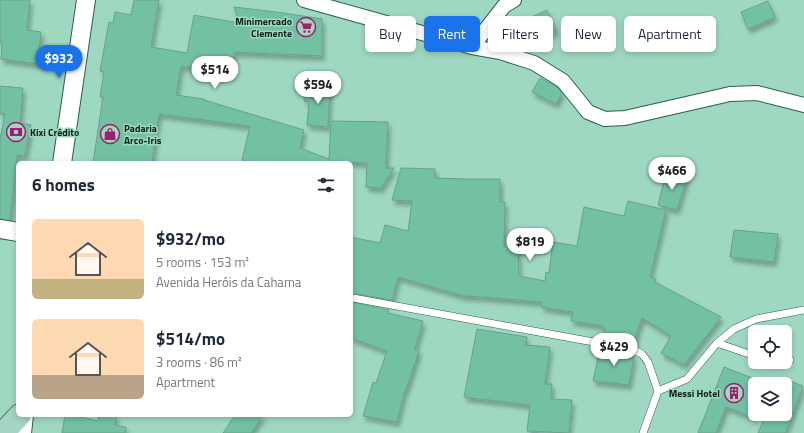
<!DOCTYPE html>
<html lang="en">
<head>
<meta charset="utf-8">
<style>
  body { margin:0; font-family:"Titillium Web",sans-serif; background:#f2f2f3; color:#1f2937; height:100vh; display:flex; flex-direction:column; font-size:15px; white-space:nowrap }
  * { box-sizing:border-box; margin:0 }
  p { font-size:13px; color:#747a83 }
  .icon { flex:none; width:22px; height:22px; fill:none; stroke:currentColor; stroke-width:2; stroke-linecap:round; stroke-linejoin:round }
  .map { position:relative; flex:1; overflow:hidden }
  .drawer { position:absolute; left:16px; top:161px; width:337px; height:256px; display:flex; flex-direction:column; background:#fff; border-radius:6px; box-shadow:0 2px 6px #0003 }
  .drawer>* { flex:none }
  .hud { position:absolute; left:365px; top:16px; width:379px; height:36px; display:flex; gap:8px }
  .fabs { position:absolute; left:748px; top:325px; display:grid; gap:8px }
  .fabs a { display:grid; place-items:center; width:44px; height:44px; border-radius:6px; background:#fff; box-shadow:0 2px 6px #0003; font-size:20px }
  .price { position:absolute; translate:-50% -34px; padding:0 9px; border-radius:14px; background:#fff; color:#222; font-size:13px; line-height:26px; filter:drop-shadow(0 1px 2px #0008) }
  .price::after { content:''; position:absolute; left:50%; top:24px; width:12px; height:9px; margin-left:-6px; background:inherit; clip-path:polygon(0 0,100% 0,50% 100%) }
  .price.on { background:#1a73e8; color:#fff }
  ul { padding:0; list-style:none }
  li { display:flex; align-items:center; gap:12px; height:100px; padding:0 16px }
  li span { display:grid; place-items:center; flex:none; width:112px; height:80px; border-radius:6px; color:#555 }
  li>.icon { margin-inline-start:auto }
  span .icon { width:48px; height:48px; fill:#fffc; stroke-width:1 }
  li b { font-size:17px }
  h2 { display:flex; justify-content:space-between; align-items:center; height:48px; padding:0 16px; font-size:17px }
  .chip { padding:0 14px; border-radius:6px; background:#fff; box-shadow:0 2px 6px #0003; font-size:14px; line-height:36px }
  .chip.on { background:#1a73e8; color:#fff }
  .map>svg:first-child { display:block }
  .building { fill:#72c1a3; stroke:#6aa18b; filter:url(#shadow) }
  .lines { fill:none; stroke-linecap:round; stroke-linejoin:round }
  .service-casing { stroke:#29604c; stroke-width:8 }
  .minor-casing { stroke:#29604c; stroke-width:16 }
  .tertiary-casing { stroke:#29604c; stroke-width:20 }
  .primary-casing { stroke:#46836d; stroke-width:24 }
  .service { stroke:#fff; stroke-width:7 }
  .minor { stroke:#fff; stroke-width:14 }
  .tertiary { stroke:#fff; stroke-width:18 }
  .primary { stroke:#a4d5c3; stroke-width:22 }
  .labels { text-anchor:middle; stroke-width:3; stroke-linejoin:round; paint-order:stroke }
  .poi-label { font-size:10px; font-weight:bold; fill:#092018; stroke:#9fd8c1; text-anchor:end }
</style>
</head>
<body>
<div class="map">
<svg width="804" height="433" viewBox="0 0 804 433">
  <defs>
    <filter id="shadow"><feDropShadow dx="2.5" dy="4.5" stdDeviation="2" flood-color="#0004"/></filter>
  </defs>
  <rect width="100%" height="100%" fill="#9fd8c1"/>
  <path class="building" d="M0,0h30l-3,30 14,2 -3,32 -37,-5 1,-16h-2z
    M134,0h25l-8,47 36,6 7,-38 45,8 -5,-16 50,6 38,6v37l-88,-4 -2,21 -51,-7 -5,29 28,4v1l100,30 -4,18 29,11 2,-38 57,1 -2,46h8l-13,20 -15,-1 1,-24 -34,-2 2,1v1h-82l-11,-3 8,-34 -91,-12 -7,49h-59l10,-66h-3l4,-25 -4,-1 9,-49 4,1 2,-11 16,3z
    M768,1l7,16 -27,12 -7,-17z
    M547,10l9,21 -29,13 -9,-21z
    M540,78l17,9 5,6 -6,11 -24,-12z
    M305,84l25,3 -2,40 -21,-2 2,-23 -5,-1z
    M0,86l23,2 -3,35 11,2 -6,31 -8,-1 -7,65 -10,-1v-80l5,-25h-5z
    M401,168l34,1v9l33,1h32v23h5l-1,44 14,2 1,28 26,5 1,-9 3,1 4,-31 24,4 7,-39 40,9 4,-15 38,9 -16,67 6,2 -1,3 66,35 -37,48 -23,-12 10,-17 -29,-18 -9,26 -30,-5 2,-10h-2v-3l-32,-5 2,-9 -32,-5 1,-5 -59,-5 -19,-1 -66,-19 -6,23 -41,-7v-56l29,6 5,-18 23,6 4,-30 -20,-1z
    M666,173l21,4 -10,33 -19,-5z
    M734,230l44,4 -4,28 -44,-5z
    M351,302l38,8 -1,3 35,8 -8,28 4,2 -13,39h-1l-8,32 -34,-6 10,-34 3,1 11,-32 -36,-13z
    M477,329l50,8 -1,8 24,2 -5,37h7l-1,15 21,1 -3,33 -42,-2 3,-26 -66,-8z
    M600,348l30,6v1l4,1 -5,29 -36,-4z
    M724,367l31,12v39l-29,-11 -10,26h-18z
    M785,379l18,7 -18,47h-27l8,-19h19z
    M65,415h7l26,6 1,-6h17l-1,10 11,2 -1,6h-63z
    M235,415h28l-12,18h-28z"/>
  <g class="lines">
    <g class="service-casing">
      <path id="service" d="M353,298l279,51 10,5 6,8 10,29
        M717,343l38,13
        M785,359l5,1
        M658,391l29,-12 30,-36 17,-14 22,-10 48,-9
        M643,433l15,-42"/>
    </g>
    <g class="minor-casing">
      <path id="minor" d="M304,0l168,47 28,5 34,11 29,18 25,31 17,7 20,-1 105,-24 27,-1 47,12
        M472,47l32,-41 10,-6"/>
    </g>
    <g class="tertiary-casing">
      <path id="tertiary" d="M62,163l24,-163
        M0,229l18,3
        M22,433l2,-18"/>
    </g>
    <g class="primary-casing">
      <path id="primary" d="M3,433l17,-18"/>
    </g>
    <use href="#service" class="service"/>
    <use href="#minor" class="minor"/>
    <use href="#tertiary" class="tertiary"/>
    <use href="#primary" class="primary"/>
  </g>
  <defs>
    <g id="supermarket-ring" transform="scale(1)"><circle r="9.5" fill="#9fd8c1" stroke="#a01f70" stroke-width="1.5"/><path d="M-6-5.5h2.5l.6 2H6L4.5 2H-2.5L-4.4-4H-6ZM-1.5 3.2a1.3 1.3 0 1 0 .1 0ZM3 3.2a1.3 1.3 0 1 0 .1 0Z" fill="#a01f70"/></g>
    <g id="bank-ring" transform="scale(1)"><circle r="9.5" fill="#9fd8c1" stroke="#a01f70" stroke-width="1.5"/><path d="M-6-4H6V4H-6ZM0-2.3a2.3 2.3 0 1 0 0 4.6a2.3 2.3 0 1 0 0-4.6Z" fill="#a01f70"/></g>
    <g id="shop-ring" transform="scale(1)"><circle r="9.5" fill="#9fd8c1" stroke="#a01f70" stroke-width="1.5"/><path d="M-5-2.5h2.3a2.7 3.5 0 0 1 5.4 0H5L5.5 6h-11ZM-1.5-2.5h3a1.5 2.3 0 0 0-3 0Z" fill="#a01f70"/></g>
    <g id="building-ring" transform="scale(1)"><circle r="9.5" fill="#9fd8c1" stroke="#a01f70" stroke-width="1.5"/><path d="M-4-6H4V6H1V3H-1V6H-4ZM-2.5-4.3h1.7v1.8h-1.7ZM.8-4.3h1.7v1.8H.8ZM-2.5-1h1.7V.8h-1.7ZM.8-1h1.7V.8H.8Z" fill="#a01f70"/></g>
  </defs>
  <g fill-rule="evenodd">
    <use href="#supermarket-ring" x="306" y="27"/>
    <use href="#bank-ring" x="16" y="132"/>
    <use href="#shop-ring" x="110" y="134"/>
    <use href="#building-ring" x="734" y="393"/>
  </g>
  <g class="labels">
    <g class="poi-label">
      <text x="292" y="25">Minimercado<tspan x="292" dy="12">Clemente</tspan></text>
      <text x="124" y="132" text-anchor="start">Padaria<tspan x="124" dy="12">Arco-Iris</tspan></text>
      <text x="30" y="136" text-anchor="start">Kixi Crédito</text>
      <text x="720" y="397">Messi Hotel</text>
    </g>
  </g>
</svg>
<div class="fabs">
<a><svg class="icon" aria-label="locate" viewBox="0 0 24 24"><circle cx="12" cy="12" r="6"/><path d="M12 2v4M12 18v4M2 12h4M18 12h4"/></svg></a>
<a><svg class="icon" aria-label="layers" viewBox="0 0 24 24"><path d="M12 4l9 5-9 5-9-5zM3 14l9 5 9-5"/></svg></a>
</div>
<b class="price on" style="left:59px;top:79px">$932</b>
<b class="price" style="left:215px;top:90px">$514</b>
<b class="price" style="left:318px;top:105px">$594</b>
<b class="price" style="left:672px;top:191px">$466</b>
<b class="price" style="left:530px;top:262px">$819</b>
<b class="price" style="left:614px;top:367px">$429</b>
<div class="hud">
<a class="chip">Buy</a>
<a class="chip on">Rent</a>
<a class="chip">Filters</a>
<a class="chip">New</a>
<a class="chip">Apartment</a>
</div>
<section class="drawer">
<h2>6 homes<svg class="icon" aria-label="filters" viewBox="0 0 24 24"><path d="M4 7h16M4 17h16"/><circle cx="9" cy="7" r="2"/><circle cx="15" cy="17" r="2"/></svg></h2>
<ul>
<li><span style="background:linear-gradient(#ffd9b3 75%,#c2b280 0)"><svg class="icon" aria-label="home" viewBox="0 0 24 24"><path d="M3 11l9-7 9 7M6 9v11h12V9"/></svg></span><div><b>$932/mo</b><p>5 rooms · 153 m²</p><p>Avenida Heróis da Cahama</p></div></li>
<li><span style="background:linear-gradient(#ffd9b3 70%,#b9a48a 0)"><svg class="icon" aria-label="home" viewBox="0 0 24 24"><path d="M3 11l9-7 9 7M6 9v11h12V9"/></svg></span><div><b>$514/mo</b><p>3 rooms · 86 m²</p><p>Apartment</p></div></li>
</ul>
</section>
</div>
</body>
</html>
